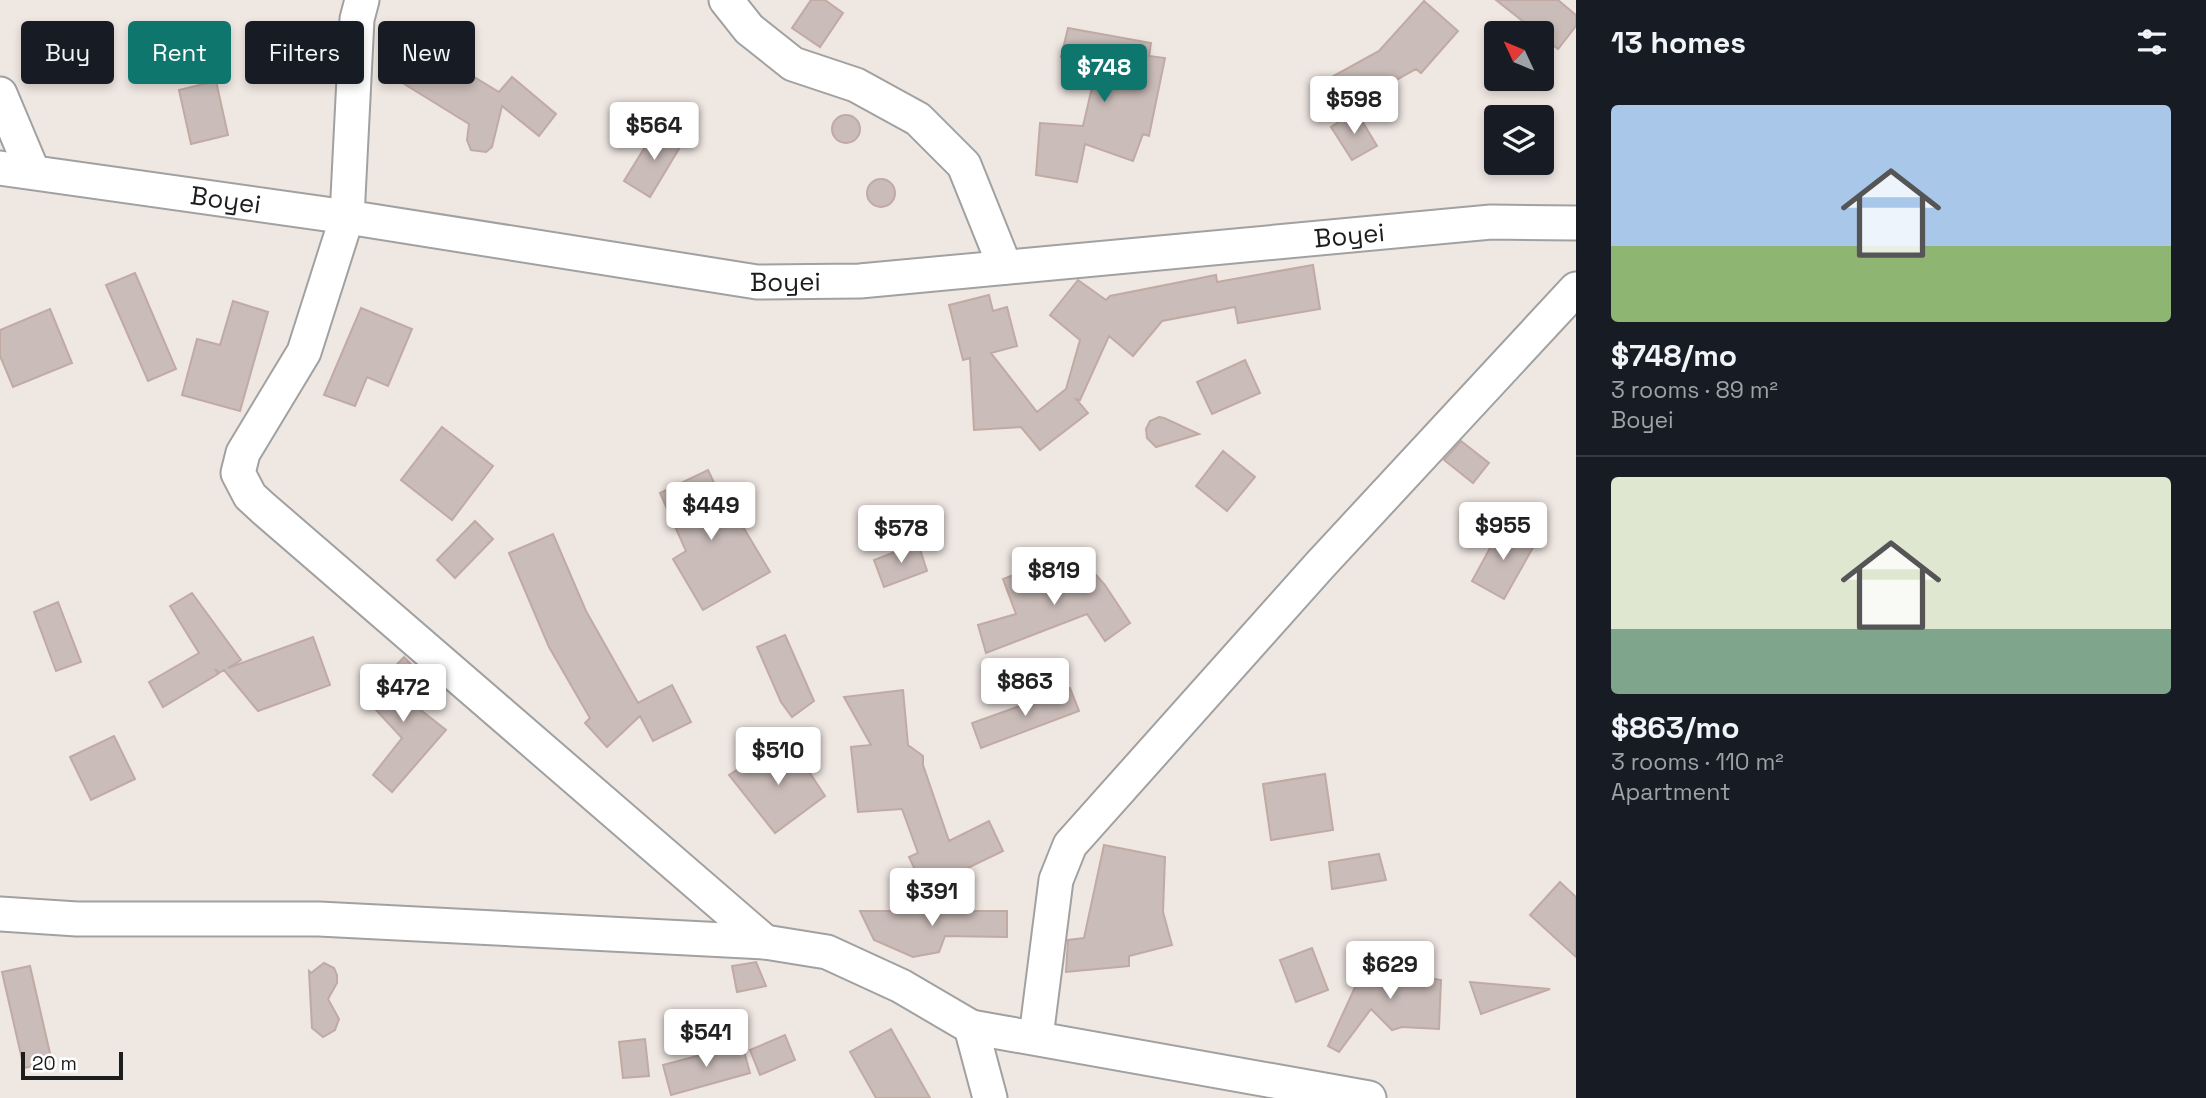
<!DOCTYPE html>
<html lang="en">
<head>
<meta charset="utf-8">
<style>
  body { margin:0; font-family:"Space Grotesk",sans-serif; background:#242831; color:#f1f3f6; height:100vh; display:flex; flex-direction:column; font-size:26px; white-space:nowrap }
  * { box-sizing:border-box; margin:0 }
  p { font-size:23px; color:#9ea1a6 }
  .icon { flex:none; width:38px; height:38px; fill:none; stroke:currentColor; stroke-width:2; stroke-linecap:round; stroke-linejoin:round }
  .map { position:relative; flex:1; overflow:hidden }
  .side { display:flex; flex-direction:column; background:#171b24; width:630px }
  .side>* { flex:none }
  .guide { position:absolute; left:21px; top:21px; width:665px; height:63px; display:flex; gap:14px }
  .needle { width:46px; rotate:314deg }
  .fabs { position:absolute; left:1484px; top:21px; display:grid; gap:14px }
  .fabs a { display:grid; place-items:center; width:70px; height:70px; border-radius:7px; background:#171b24; box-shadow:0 4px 10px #0003; font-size:35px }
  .scale { position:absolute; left:21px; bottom:18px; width:102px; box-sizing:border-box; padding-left:7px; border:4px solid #1d1d1d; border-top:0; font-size:19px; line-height:24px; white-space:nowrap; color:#1d1d1d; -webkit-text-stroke:5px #fff; paint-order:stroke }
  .price { position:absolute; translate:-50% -60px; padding:0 16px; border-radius:7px; background:#fff; color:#222; font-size:23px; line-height:46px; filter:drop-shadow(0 2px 4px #0008) }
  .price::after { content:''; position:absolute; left:50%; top:42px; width:21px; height:16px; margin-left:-10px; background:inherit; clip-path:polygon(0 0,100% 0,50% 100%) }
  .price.on { background:#0f766e; color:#fff }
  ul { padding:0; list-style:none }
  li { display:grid; align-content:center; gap:14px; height:371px; padding:0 35px }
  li+li { border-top:2px solid #363941 }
  li span { display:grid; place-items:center; height:217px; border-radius:7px; color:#555 }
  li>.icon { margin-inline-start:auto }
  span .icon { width:126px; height:126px; fill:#fffc; stroke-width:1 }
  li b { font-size:30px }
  h2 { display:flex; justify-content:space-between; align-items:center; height:84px; padding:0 35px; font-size:30px }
  .chip { padding:0 24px; border-radius:7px; background:#171b24; box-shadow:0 4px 10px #0003; font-size:24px; line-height:63px }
  .chip.on { background:#0f766e; color:#fff }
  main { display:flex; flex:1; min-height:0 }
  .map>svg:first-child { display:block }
  .building { fill:#cabcb8; stroke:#c1aaa3; stroke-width:2 }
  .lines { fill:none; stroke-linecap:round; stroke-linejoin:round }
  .street-casing { stroke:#a1a1a1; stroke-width:37 }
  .street { stroke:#fff; stroke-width:33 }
  .labels { text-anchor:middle; stroke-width:6; stroke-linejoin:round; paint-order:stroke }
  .street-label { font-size:26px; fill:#1d1d1d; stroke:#fff }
</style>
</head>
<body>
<main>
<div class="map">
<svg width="1576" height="1098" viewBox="0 0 1576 1098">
  <rect width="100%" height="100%" fill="#efe7e2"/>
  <path class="building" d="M811,0h14l18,13 -23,34 -28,-19z
    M1496,0h62l18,15v11l-18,23z
    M1424,1l34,30 -37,42 -5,-4 -78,44 -17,-30 58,-32z
    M1068,28l83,15 -2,13 16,2 -16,78 -6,-2 -10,27 -48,-17 -8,38 -41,-7 4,-52 43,3 14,-60 -36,-9z
    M423,46l76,46 13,-15 44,37 -17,22 -37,-30 -10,41 -6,5 -15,-2 -4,-10 2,-16 -68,-42z
    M216,81l12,54 -37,9 -12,-54z
    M1356,111l21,35 -25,14 -21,-33z
    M832 129a14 14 0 1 1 28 0a14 14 0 1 1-28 0Z
    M658,126l25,16 -33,55 -26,-16z
    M867 193a14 14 0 1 1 28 0a14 14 0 1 1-28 0Z
    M1313,265l7,44 -82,14 -3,-16 -73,14 -29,35 -24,-20 -29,64 -4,-1 12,14 -48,37 -19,-23 -47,3 -4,-72 -7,2 -14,-55 40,-10 4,16 14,-4 10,39 -26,7 46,59 29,-23 14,-49 -30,-25 28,-35 28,20 4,-4 106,-21 1,7z
    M135,273l41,96 -28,12 -42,-96z
    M233,301l35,11 -28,99 -58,-16 15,-56 23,6z
    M361,308l51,21 -24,57 -21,-9 -12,29 -31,-11z
    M50,309l22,54 -59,24 -13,-31v-26z
    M1245,360l15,33 -48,21 -15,-32z
    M1159,417l5,1 35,16 -43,13 -9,-9 -1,-9 4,-8z
    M442,427l51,39 -41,54 -51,-40z
    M1461,441l28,22 -16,20 -29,-23z
    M1223,451l32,26 -28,34 -31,-25z
    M708,470l25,53 6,-3 31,52 -67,38 -30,-51 13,-8 -26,-58z
    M475,521l18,18 -38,39 -18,-18z
    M1502,526l33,18 -31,55 -32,-18z
    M553,534l33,77 52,92 34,-18 19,37 -38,19 -13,-25 -33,31 -22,-24 5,-5 -41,-71 -40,-94z
    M918,543l9,28 -43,16 -10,-27z
    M1081,558l24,27 25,38 -25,18 -18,-27 -101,39 -8,-28 38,-11 -13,-35 26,-10 9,22z
    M192,593l49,67 -13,8 85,-31 17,48 -72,26 -34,-41 -5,3 -4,-4 3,5 -55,33 -14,-25 50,-29 -29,-47z
    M58,602l23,60 -25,9 -22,-59z
    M785,635l29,66 -22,16 -11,-15 -24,-55z
    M404,657l19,20 -20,19 43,34 -54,62 -19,-17 29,-37 -37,-40z
    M1070,688l9,23 -98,37 -9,-25z
    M903,690l5,55 15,11v9l26,76 40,-20 14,30 -79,38 -15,-32 9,-4 -16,-44 -44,3 -7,-65 20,-2 -27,-48z
    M114,736l21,43 -44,21 -21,-43z
    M796,752l29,44 -50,37 -46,-58 31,-20z
    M1325,774l8,56 -62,10 -8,-56z
    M1104,845l61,12 -2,55 9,33 -43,11v10l-63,6 2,-32 16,-2z
    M1379,854l7,26 -54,9 -3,-27z
    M1560,882l16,15v60l-46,-42z
    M860,911h147v26l-62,-1 -6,16 -26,5 -39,-17z
    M1374,946l15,25 52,9 -2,49 -37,-2 -10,3 -21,-21 -32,43 -11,-6z
    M1312,948l16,42 -32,12 -16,-42z
    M756,962l10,24 -29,6 -5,-26z
    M324,963l10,5 3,7v8l-9,16 11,20 -4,11 -12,7 -11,-9 -3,-57 2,2z
    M30,966l22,96 -28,6 -22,-96z
    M1470,982l80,7 -69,25z
    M891,1029l39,69h-54l-26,-46z
    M785,1035l10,25 -35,15 -10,-25z
    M645,1039l4,37 -26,2 -4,-36z
    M742,1044l8,29 -79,22 -8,-30z"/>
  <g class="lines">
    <g class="street-casing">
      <g id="street">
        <path d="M362,0l-5,19 -10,198 -43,135 -61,101 -5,20 12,23 13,12 502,434"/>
        <path d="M726,0l23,29 44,35 63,21 62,34 46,46 41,102"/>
        <path d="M0,94l32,76"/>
        <path id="s1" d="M0,168l347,49 410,65 103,-1 631,-59 85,1"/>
        <path d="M0,914l77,5h242l446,23 62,10 74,34 70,41 19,71"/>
        <path d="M971,1027l398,71"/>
        <path d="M1036,1037l20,-157 14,-35 250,-280 256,-276"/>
      </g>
    </g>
    <use href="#street" class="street"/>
  </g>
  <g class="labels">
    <g class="street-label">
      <text dy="9" stroke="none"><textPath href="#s1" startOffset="228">Boyei</textPath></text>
      <text dy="9" stroke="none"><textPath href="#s1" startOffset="1360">Boyei</textPath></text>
      <text dy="9" stroke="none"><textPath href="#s1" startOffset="794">Boyei</textPath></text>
    </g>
  </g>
</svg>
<div class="fabs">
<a><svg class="needle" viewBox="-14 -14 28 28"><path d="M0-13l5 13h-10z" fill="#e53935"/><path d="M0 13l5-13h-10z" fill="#9ea1a6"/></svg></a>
<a><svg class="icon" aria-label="layers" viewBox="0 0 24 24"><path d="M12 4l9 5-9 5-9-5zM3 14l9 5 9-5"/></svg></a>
</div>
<div class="scale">20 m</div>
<b class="price on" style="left:1104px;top:104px">$748</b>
<b class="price" style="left:1354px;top:136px">$598</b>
<b class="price" style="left:654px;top:162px">$564</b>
<b class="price" style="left:711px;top:542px">$449</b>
<b class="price" style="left:1503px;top:562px">$955</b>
<b class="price" style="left:901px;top:565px">$578</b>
<b class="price" style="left:1054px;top:607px">$819</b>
<b class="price" style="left:1025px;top:718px">$863</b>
<b class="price" style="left:403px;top:724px">$472</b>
<b class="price" style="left:778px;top:787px">$510</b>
<b class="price" style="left:932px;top:928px">$391</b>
<b class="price" style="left:1390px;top:1001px">$629</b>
<b class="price" style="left:706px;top:1069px">$541</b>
<div class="guide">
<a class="chip">Buy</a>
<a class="chip on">Rent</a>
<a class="chip">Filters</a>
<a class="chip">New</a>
</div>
</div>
<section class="side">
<h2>13 homes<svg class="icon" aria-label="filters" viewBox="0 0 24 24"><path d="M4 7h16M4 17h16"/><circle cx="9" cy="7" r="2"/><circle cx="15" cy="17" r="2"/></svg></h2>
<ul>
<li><span style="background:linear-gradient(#a9c7e8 65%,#8fb573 0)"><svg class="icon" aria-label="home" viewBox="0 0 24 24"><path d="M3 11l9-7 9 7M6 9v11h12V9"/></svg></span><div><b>$748/mo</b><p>3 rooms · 89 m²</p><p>Boyei</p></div></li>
<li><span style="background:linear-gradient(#dfe7d0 70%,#7fa58c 0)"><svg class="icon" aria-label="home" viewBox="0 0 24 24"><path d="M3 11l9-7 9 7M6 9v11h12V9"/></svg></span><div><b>$863/mo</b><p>3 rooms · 110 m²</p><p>Apartment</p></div></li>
</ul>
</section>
</main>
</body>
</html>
